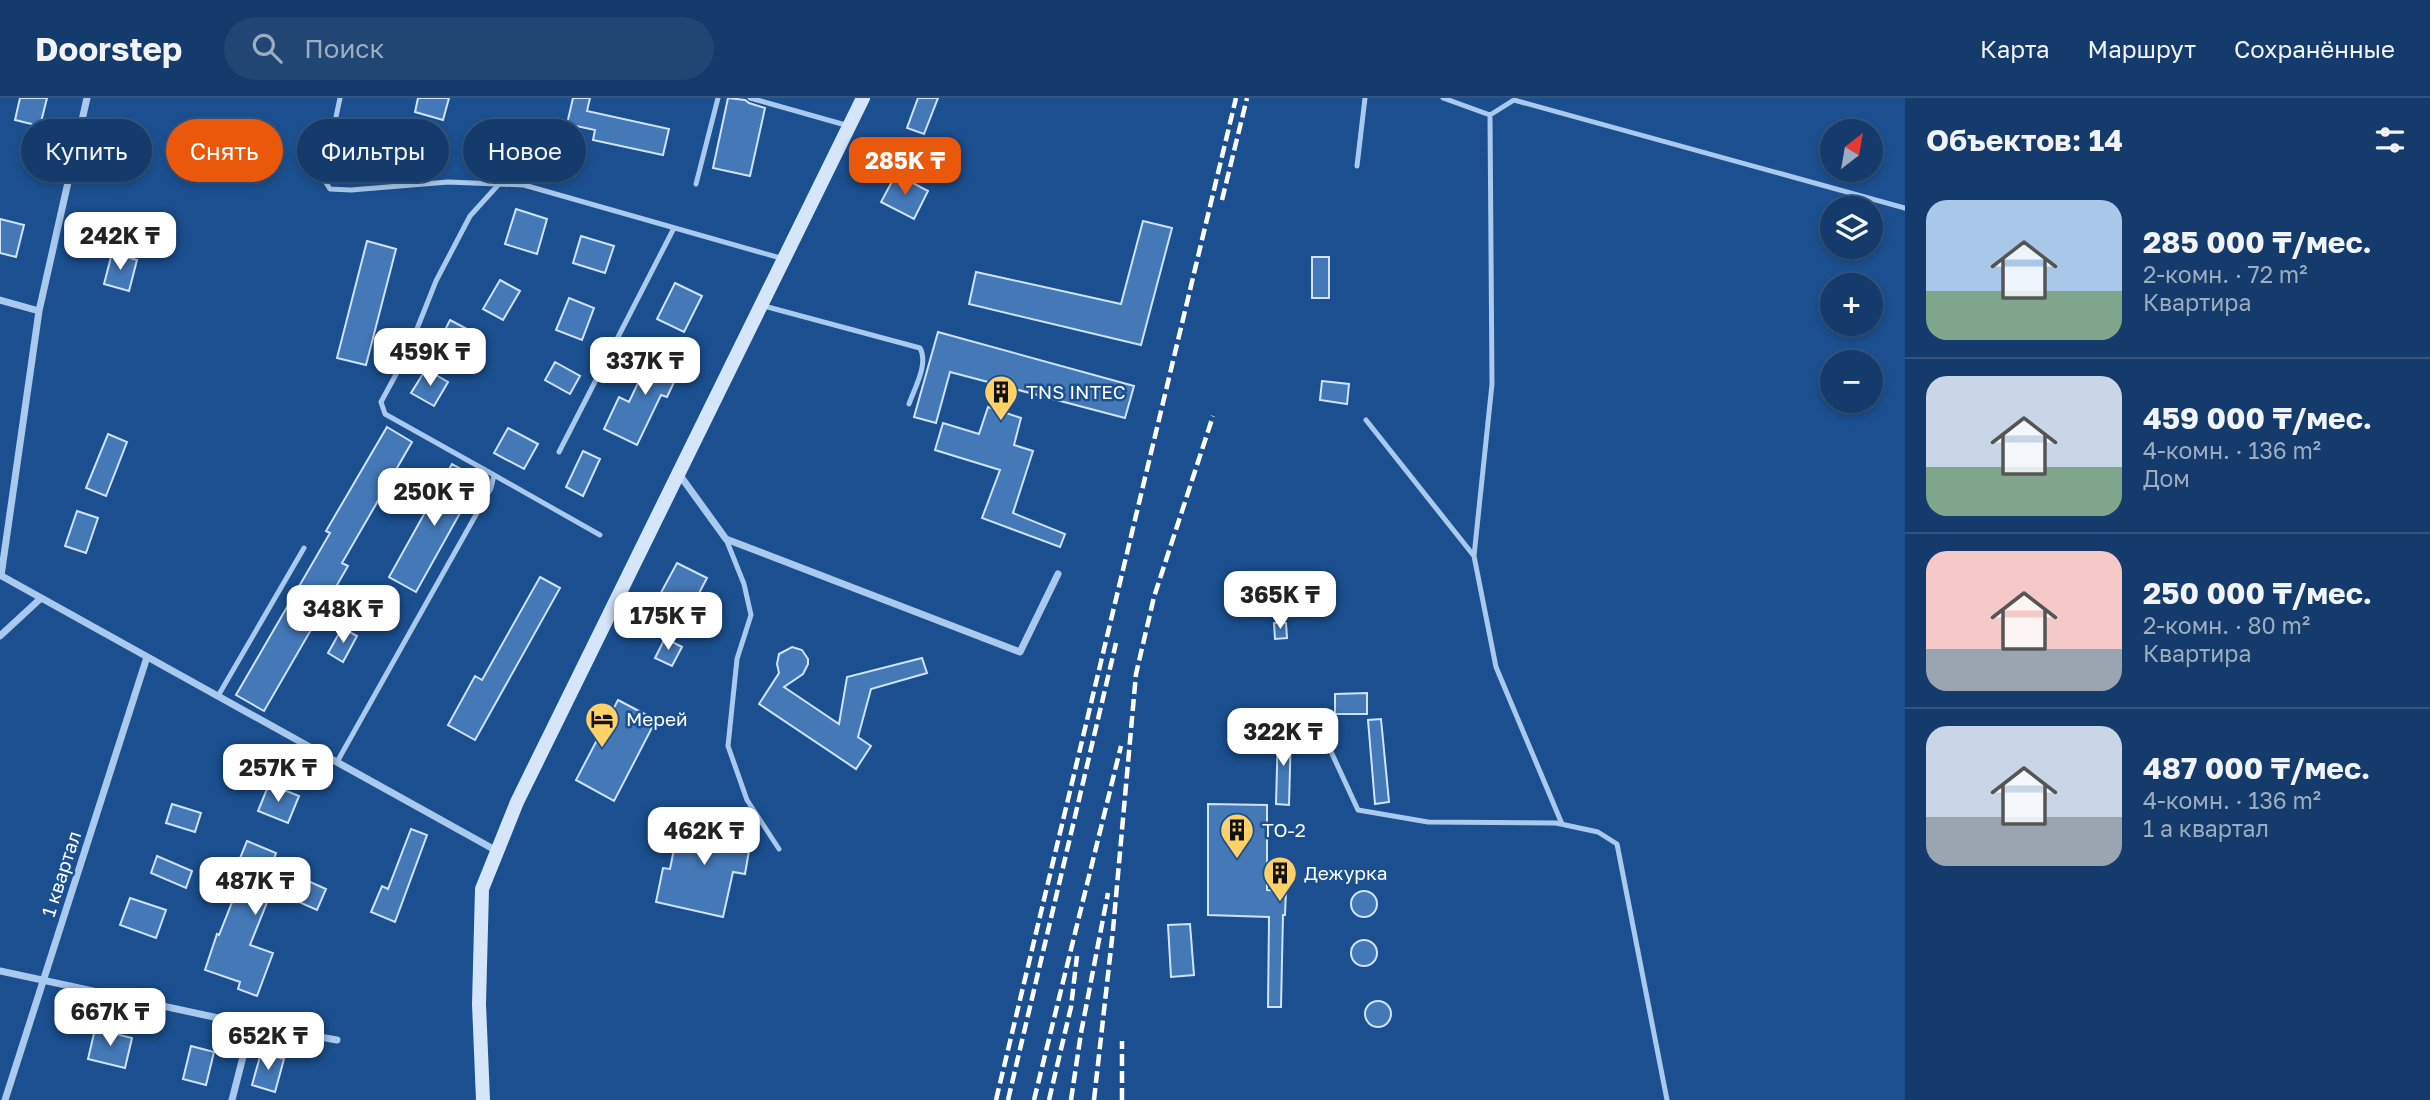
<!DOCTYPE html>
<html lang="ru">
<head>
<meta charset="utf-8">
<style>
  body { margin:0; font-family:"Golos Text",sans-serif; background:#214673; color:#f1f3f6; height:100vh; display:flex; flex-direction:column; font-size:26px; white-space:nowrap }
  * { box-sizing:border-box; margin:0 }
  p { font-size:23px; color:#9dadc1 }
  .icon { flex:none; width:38px; height:38px; fill:none; stroke:currentColor; stroke-width:2; stroke-linecap:round; stroke-linejoin:round }
  .map { position:relative; flex:1; overflow:hidden }
  .sheet { display:flex; flex-direction:column; background:#143b6b; width:525px }
  .sheet>* { flex:none }
  .hud { position:absolute; left:21px; top:21px; width:665px; height:63px; display:flex; gap:14px }
  .needle { width:46px; rotate:31deg }
  .fabs { position:absolute; left:1820px; top:21px; display:grid; gap:14px }
  .fabs a { display:grid; place-items:center; width:63px; height:63px; border-radius:50%; background:#143b6b; box-shadow:0 4px 10px #0003,0 0 0 2px #33557e; font-size:35px }
  .price { position:absolute; translate:-50% -60px; padding:0 16px; border-radius:14px; background:#fff; color:#222; font-size:23px; line-height:46px; filter:drop-shadow(0 2px 4px #0008) }
  .price::after { content:''; position:absolute; left:50%; top:42px; width:21px; height:16px; margin-left:-10px; background:inherit; clip-path:polygon(0 0,100% 0,50% 100%) }
  .price.current { background:#ea580c; color:#fff }
  ul { padding:0; list-style:none }
  li { display:flex; align-items:center; gap:21px; height:175px; padding:0 21px }
  li+li { border-top:2px solid #33557e }
  li span { display:grid; place-items:center; flex:none; width:196px; height:140px; border-radius:21px; color:#555 }
  li>.icon { margin-inline-start:auto }
  span .icon { width:84px; height:84px; fill:#fffc; stroke-width:1 }
  li b { font-size:30px }
  h2 { display:flex; justify-content:space-between; align-items:center; height:84px; padding:0 21px; font-size:30px }
  .chip { padding:0 24px; border-radius:32px; background:#143b6b; box-shadow:0 4px 10px #0003,0 0 0 2px #33557e; font-size:24px; line-height:63px }
  .chip.current { background:#ea580c; color:#fff }
  header { display:flex; align-items:center; gap:42px; box-sizing:border-box; height:98px; padding:0 35px; background:#143b6b; border-bottom:2px solid #33557e }
  header strong { font-size:33px }
  nav { display:flex; gap:38px; margin-inline-start:auto; font-size:24px }
  .search { width:490px; height:63px; background:#214673; display:flex; align-items:center; gap:18px; box-sizing:border-box; padding:0 24px; border-radius:38px; color:#9dadc1; font-size:26px }
  main { display:flex; flex:1; min-height:0 }
  .map>svg:first-child { display:block }
  .building { fill:#4478b7; stroke:#cfe3fa; stroke-width:2 }
  .lines { fill:none; stroke-linecap:round; stroke-linejoin:round }
  .lane { stroke:#a9c9ee; stroke-width:5 }
  .street { stroke:#a9c9ee; stroke-width:7 }
  .secondary { stroke:#d6e6fa; stroke-width:14 }
  .rail { stroke:#fff; stroke-width:4.5; stroke-dasharray:12 5; stroke-linecap:butt }
  .labels { text-anchor:middle; stroke-width:5; stroke-linejoin:round; paint-order:stroke }
  .poi-label { font-size:19px; fill:#fff; stroke:#1b4f8f; text-anchor:start }
  .street-label { font-size:19px; fill:#fff; stroke:#1b4f8f }
</style>
</head>
<body>
<header>
<strong>Doorstep</strong>
<div class="search"><svg class="icon" aria-label="search" viewBox="0 0 24 24"><circle cx="10" cy="10" r="6"/><path d="M15 15l6 6"/></svg>Поиск</div>
<nav><a>Карта</a><a>Маршрут</a><a>Сохранённые</a></nav>
</header>
<main>
<div class="map">
<svg width="1905" height="1002" viewBox="0 0 1905 1002">
  <rect width="100%" height="100%" fill="#1b4f8f"/>
  <path class="building" d="M20,0h27l-7,28 -25,-6z
    M418,0h31l-6,22 -28,-8z
    M573,0h17l-3,13 82,18 -6,26 -70,-15 2,-10 -28,-6z
    M728,0l17,2 4,3 16,5 -15,68 -37,-8z
    M918,0h20l-14,36 -17,-6z
    M896,76l32,17 -14,28 -33,-17z
    M516,111l31,10 -10,35 -32,-10z
    M0,121l24,6 -8,32 -16,-4z
    M1143,123l29,7 -31,117 -172,-41 7,-32 145,32z
    M581,138l33,10 -9,27 -32,-10z
    M367,143l29,8 -30,116 -29,-7z
    M112,155l25,7 -8,31 -25,-7z
    M1312,159h17v41h-17z
    M500,182l20,11 -17,29 -20,-11z
    M675,185l27,13 -18,36 -27,-13z
    M569,200l25,10 -12,32 -26,-10z
    M450,222l30,16 -13,25 -30,-15z
    M938,234l196,54 -9,32 -175,-46 -14,51 -22,-6z
    M655,249l29,14 -17,36 -6,-2 -24,50 -33,-16 15,-32 10,5z
    M555,264l25,14 -10,18 -25,-14z
    M426,271l22,13 -14,24 -23,-13z
    M1322,283l27,3 -2,20 -27,-4z
    M988,309l33,11 -7,27 19,6 -20,62 52,21 -5,13 -78,-29 18,-48 -65,-20 8,-27 36,11z
    M387,329l25,15 -70,121 6,3 -84,145 -28,-16 94,-162 -4,-2z
    M508,330l30,16 -14,25 -30,-16z
    M108,336l19,8 -21,54 -20,-8z
    M583,353l17,8 -17,37 -17,-9z
    M452,366l27,15 -63,113 -27,-15z
    M77,413l21,7 -12,35 -21,-7z
    M677,465l30,15 -20,38 -30,-16z
    M540,479l20,11 -85,152 -27,-15 27,-49 7,4z
    M1274,525h12l1,15 -12,1z
    M342,530l15,8 -14,26 -15,-9z
    M665,540l17,9 -10,19 -17,-8z
    M792,549l10,3 6,9v5l-5,10 -19,13 55,37 8,-47 75,-19 5,15 -56,16 -13,48 13,9 -15,23 -97,-65 20,-31 -2,-9 2,-10z
    M1367,595v21h-32v-20z
    M618,602l38,20 -42,81 -38,-21z
    M1381,621l8,83 -14,2 -7,-84z
    M1278,633l13,1 -2,73 -13,-1z
    M269,686l30,12 -11,27 -30,-12z
    M172,706l29,9 -6,19 -29,-9z
    M1208,706l59,1v85l19,1 -1,24h-2l-2,92h-13l1,-90 -61,-2z
    M680,721l72,14 -7,41 -12,-2 -10,45 -67,-15 7,-34 7,1z
    M411,731l16,6 -32,87 -24,-10 11,-26 6,3z
    M247,743l29,12 -4,12 54,24 -9,21 -45,-20 -22,55 23,8 -16,43 -19,-7 2,-7 -35,-12 12,-36 2,1 25,-63 -8,-4z
    M157,758l35,15 -6,17 -35,-15z
    M1351 806a13 13 0 1 1 26 0a13 13 0 1 1-26 0Z
    M130,800l36,12 -10,28 -36,-13z
    M1190,826l4,51 -23,2 -3,-52z
    M1351 855a13 13 0 1 1 26 0a13 13 0 1 1-26 0Z
    M1365 916a13 13 0 1 1 26 0a13 13 0 1 1-26 0Z
    M95,931l37,9 -7,30 -37,-9z
    M191,948l23,6 -8,33 -23,-6z
    M261,955l23,6 -9,33 -23,-7z"/>
  <g class="lines">
    <path class="lane" d="M340,0l-17,80 7,11 21,1 97,-8 76,3 260,74
      M750,0l99,28
      M1443,0l47,17
      M1357,68l8,-68
      M696,86l22,-86
      M764,208l156,42c9,16 -6,41 -11,56
      M1366,322l108,136 22,111 66,157
      M559,354l115,-224
      M494,377l106,60
      M726,441l18,45 7,31 -14,44 -9,87 19,54 32,49
      M1474,458l18,-172 -2,-269 24,-15 391,108
      M218,598l86,-148
      M1328,647l30,65 70,12 128,1 42,9 19,12 50,256
      M337,664l154,-274 3,-13 -109,-61 -4,-12 26,-48 29,-73 34,-65 29,-32"/>
    <path class="street" d="M0,202l39,11
      M679,376l47,65 294,113 38,-78
      M0,477l497,276
      M1,478l38,-265 48,-213
      M0,538l40,-37
      M0,873l251,54 86,15
      M5,1002l142,-443
      M232,1002l19,-75"/>
    <path class="secondary" d="M483,1002l-4,-96 3,-115 35,-87 346,-704"/>
    <path class="rail" d="M1222,102l25,-102
      M996,1002l240,-1002
      M1008,1002l108,-457
      M1034,1002l87,-354
      M1049,1002l22,-93 6,-51
      M1071,1002l10,-67 27,-140
      M1094,1002l19,-170 23,-256 18,-77 59,-181
      M1122,1002v-59"/>
  </g>
  <defs>
    <g id="building-pin" transform="scale(1.75)"><path d="M0 17L-7.5 6A9.5 9.5 0 1 1 7.5 6Z" fill="#ffd166" stroke="#1b4f8f"/><path d="M-4-6H4V6H1V3H-1V6H-4ZM-2.5-4.3h1.7v1.8h-1.7ZM.8-4.3h1.7v1.8H.8ZM-2.5-1h1.7V.8h-1.7ZM.8-1h1.7V.8H.8Z" fill="#111"/></g>
    <g id="hotel-pin" transform="scale(1.75)"><path d="M0 17L-7.5 6A9.5 9.5 0 1 1 7.5 6Z" fill="#ffd166" stroke="#1b4f8f"/><path d="M-6-4.5h1.5V1H6V5H4.5V3h-9V5H-6ZM-4 0a1.8 1.8 0 1 1 3.6 0ZM.5 0V-2.5h3Q6-2.5 6 0Z" fill="#111"/></g>
  </defs>
  <g fill-rule="evenodd">
    <use href="#building-pin" x="1001" y="294"/>
    <use href="#hotel-pin" x="602" y="621"/>
    <use href="#building-pin" x="1237" y="732"/>
    <use href="#building-pin" x="1280" y="775"/>
  </g>
  <g class="labels">
    <g class="poi-label">
      <text x="1026" y="301">TNS INTEC</text>
      <text x="626" y="628">Мерей</text>
      <text x="1262" y="739">ТО-2</text>
      <text x="1304" y="782">Дежурка</text>
    </g>
    <g class="street-label">
      <text transform="translate(61 776) rotate(-72)" y="7">1 квартал</text>
    </g>
  </g>
</svg>
<div class="fabs">
<a><svg class="needle" viewBox="-14 -14 28 28"><path d="M0-13l5 13h-10z" fill="#e53935"/><path d="M0 13l5-13h-10z" fill="#9dadc1"/></svg></a>
<a><svg class="icon" aria-label="layers" viewBox="0 0 24 24"><path d="M12 4l9 5-9 5-9-5zM3 14l9 5 9-5"/></svg></a>
<a>+</a>
<a>−</a>
</div>
<b class="price current" style="left:905px;top:99px">285K ₸</b>
<b class="price" style="left:120px;top:174px">242K ₸</b>
<b class="price" style="left:430px;top:290px">459K ₸</b>
<b class="price" style="left:645px;top:299px">337K ₸</b>
<b class="price" style="left:434px;top:430px">250K ₸</b>
<b class="price" style="left:1280px;top:533px">365K ₸</b>
<b class="price" style="left:343px;top:547px">348K ₸</b>
<b class="price" style="left:668px;top:554px">175K ₸</b>
<b class="price" style="left:1283px;top:670px">322K ₸</b>
<b class="price" style="left:278px;top:706px">257K ₸</b>
<b class="price" style="left:704px;top:769px">462K ₸</b>
<b class="price" style="left:255px;top:819px">487K ₸</b>
<b class="price" style="left:110px;top:950px">667K ₸</b>
<b class="price" style="left:268px;top:974px">652K ₸</b>
<div class="hud">
<a class="chip">Купить</a>
<a class="chip current">Снять</a>
<a class="chip">Фильтры</a>
<a class="chip">Новое</a>
</div>
</div>
<section class="sheet">
<h2>Объектов: 14<svg class="icon" aria-label="filters" viewBox="0 0 24 24"><path d="M4 7h16M4 17h16"/><circle cx="9" cy="7" r="2"/><circle cx="15" cy="17" r="2"/></svg></h2>
<ul>
<li><span style="background:linear-gradient(#a9c7e8 65%,#7fa58c 0)"><svg class="icon" aria-label="home" viewBox="0 0 24 24"><path d="M3 11l9-7 9 7M6 9v11h12V9"/></svg></span><div><b>285 000 ₸/мес.</b><p>2-комн. · 72 m²</p><p>Квартира</p></div></li>
<li><span style="background:linear-gradient(#c9d6e8 65%,#7fa58c 0)"><svg class="icon" aria-label="home" viewBox="0 0 24 24"><path d="M3 11l9-7 9 7M6 9v11h12V9"/></svg></span><div><b>459 000 ₸/мес.</b><p>4-комн. · 136 m²</p><p>Дом</p></div></li>
<li><span style="background:linear-gradient(#f6c9c9 70%,#9aa5b1 0)"><svg class="icon" aria-label="home" viewBox="0 0 24 24"><path d="M3 11l9-7 9 7M6 9v11h12V9"/></svg></span><div><b>250 000 ₸/мес.</b><p>2-комн. · 80 m²</p><p>Квартира</p></div></li>
<li><span style="background:linear-gradient(#c9d6e8 65%,#9aa5b1 0)"><svg class="icon" aria-label="home" viewBox="0 0 24 24"><path d="M3 11l9-7 9 7M6 9v11h12V9"/></svg></span><div><b>487 000 ₸/мес.</b><p>4-комн. · 136 m²</p><p>1 а квартал</p></div></li>
</ul>
</section>
</main>
</body>
</html>
